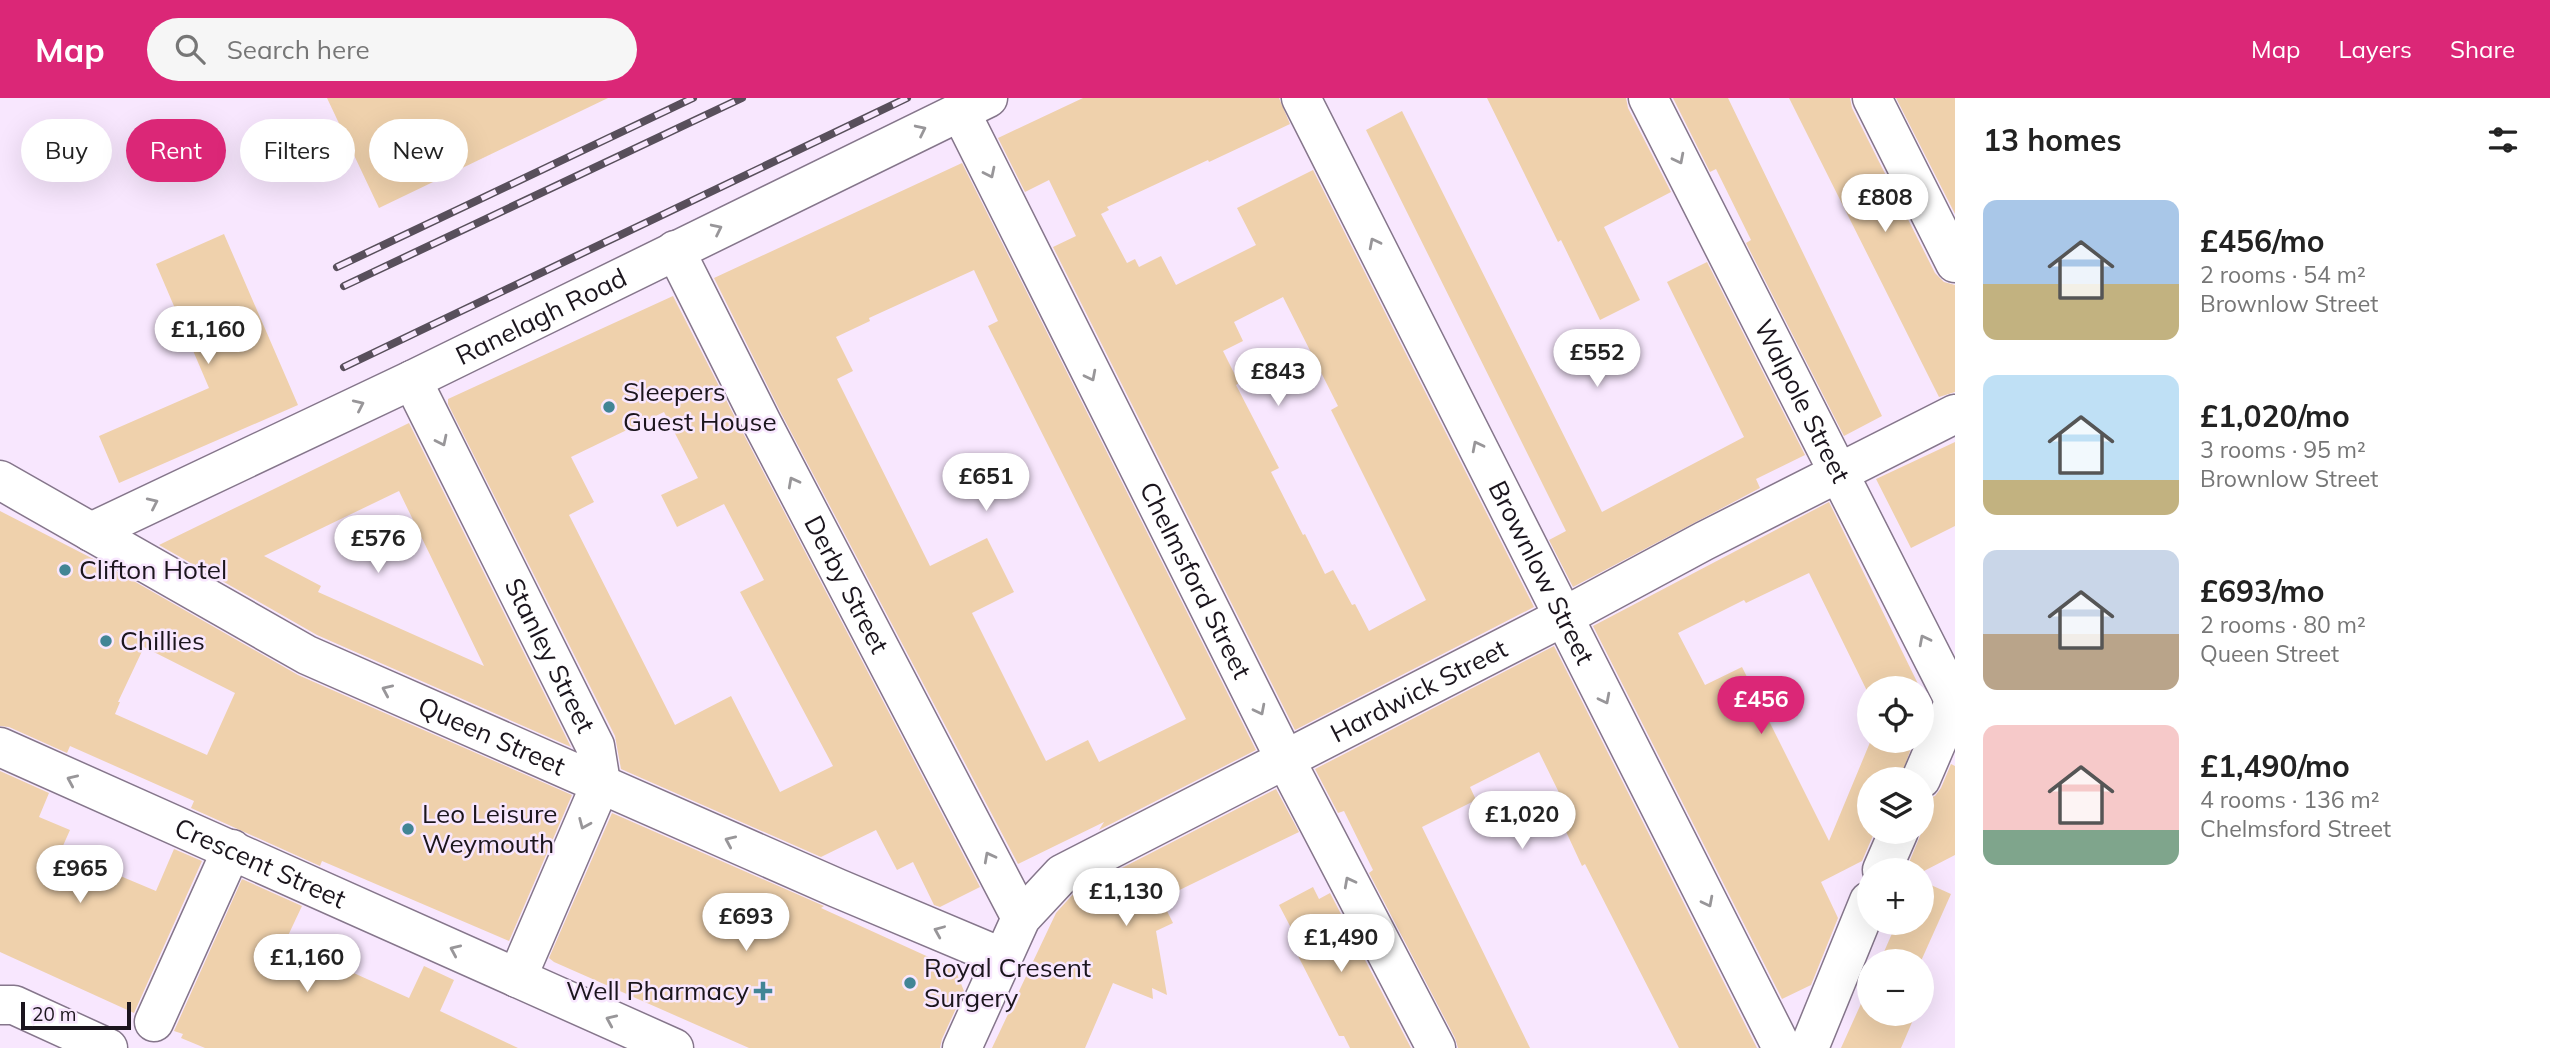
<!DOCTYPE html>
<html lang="en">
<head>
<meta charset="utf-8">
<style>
  body { margin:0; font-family:Mulish,sans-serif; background:#f6f6f6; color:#222; height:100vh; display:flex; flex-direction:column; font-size:26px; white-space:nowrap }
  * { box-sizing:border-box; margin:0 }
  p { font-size:23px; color:#767676 }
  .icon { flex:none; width:38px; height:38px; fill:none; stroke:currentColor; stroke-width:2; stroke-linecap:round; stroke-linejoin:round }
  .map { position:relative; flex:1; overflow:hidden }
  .details { display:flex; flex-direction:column; background:#fff; width:595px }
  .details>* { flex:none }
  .hud { position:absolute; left:21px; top:21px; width:665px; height:63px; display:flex; gap:14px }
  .tools { position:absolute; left:1857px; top:578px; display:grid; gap:14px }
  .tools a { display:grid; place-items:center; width:77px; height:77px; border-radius:50%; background:#fff; box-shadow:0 7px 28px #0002; font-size:35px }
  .scale { position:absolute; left:21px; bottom:18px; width:110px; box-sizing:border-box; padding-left:7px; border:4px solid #1b151d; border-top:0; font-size:19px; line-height:24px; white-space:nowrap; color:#1b151d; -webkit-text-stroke:5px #f8e7fe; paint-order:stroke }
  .price { position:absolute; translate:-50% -60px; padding:0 16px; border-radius:24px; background:#fff; color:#222; font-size:23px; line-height:46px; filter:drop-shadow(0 2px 4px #0008) }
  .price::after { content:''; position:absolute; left:50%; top:42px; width:21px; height:16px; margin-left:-10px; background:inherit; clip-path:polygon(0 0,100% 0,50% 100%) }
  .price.on { background:#db2777; color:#fff }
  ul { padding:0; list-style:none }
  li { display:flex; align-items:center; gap:21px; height:175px; padding:0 28px }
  li span { display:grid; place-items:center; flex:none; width:196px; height:140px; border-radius:14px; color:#555 }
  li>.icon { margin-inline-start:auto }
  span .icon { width:84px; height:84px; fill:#fffc; stroke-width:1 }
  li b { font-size:30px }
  h2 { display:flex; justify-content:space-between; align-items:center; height:84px; padding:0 28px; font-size:30px }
  .tag { padding:0 24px; border-radius:32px; background:#fff; box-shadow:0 7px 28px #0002; font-size:24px; line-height:63px }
  .tag.on { background:#db2777; color:#fff }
  header { display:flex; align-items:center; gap:42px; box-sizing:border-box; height:98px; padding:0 35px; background:#db2777; color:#fff }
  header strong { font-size:33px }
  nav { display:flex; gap:38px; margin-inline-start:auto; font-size:24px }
  .search { width:490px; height:63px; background:#f6f6f6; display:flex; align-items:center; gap:18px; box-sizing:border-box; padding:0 24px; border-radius:38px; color:#767676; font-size:26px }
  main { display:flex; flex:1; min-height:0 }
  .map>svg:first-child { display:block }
  .building { fill:#efd1ac; fill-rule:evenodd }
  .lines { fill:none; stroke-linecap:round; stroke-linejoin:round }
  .street-casing { stroke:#85768b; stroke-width:41 }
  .secondary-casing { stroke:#85768b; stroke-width:41 }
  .street { stroke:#fff; stroke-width:38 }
  .secondary { stroke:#fff; stroke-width:38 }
  .rail-casing { stroke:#584f5b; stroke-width:8 }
  .rail { stroke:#f8e7fe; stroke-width:5; stroke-dasharray:16; stroke-linecap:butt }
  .oneway { stroke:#989699 }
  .poi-dot { fill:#428595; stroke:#f8e7fe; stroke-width:2.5 }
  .labels { text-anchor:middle; stroke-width:5; stroke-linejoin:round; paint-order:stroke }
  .street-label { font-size:26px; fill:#1b151d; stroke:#f8e7fe }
  .poi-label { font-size:26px; fill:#1b151d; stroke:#f8e7fe; text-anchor:start }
</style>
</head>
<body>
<header>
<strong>Map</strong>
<div class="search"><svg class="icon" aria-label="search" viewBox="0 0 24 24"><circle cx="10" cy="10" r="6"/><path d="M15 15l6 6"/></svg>Search here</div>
<nav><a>Map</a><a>Layers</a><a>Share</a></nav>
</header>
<main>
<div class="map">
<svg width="1955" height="950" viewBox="0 0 1955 950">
  <rect width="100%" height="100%" fill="#f8e7fe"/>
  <path class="building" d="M327,0h281l-229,110z
    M1083,0h196l11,26 -81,38 -1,-2 -101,47 2,3 -8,4 26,49 8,-4 4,8 22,-11 15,29 80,-40 -19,-37 76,-38 221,437 -239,123 -242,-483 23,-11 -27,-56 -24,12 -27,-54zM1283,199l55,109 -7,4 95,190 -57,31 -14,-27 -3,1 -19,-35 -8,4 -20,-40 -2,1 -32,-63 8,-4 -43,-83 3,-2 -16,-32 20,-10 -9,-19z
    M1487,0h139l2,10 43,84 -67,35 36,73 -40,20 -39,-80 -3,2z
    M1673,0h55l154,318 -38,20 -98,-193 5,-3 -35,-71 -6,3z
    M1789,0h61l2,10 83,165 9,9 11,3v107l-16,5z
    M1896,0h59v116z
    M1402,13l200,401 142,-75 -77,-155 40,-20 98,193 -49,24 4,9 -187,99 -24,-47 17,-9 -200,-401z
    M962,65l294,587 -157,80 5,-8 -86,42 -237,-451 -67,-135zM974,172l24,51 -10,5 198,393 -87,43 -11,-22 -42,21 -74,-148 42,-21 -27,-54 -57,28 -93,-187 16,-8 -17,-34 34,-16 -1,-3z
    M224,136l74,171 -179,78 -20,-47 110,-48 -53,-124z
    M673,198l70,137 235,450 2,4 -40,20 -6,-2 -21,-43 -16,8 -21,-40 -55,27 -200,-88 -6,-33 -167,-332v-5zM664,314l34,66 -37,17 16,32 47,-23 40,76 -24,12 93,174 -53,26 -49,-96 -56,29 -106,-210 25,-13 -23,-45z
    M409,325l162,324 -254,-112 -158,-90zM399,393l85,175 -166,-74 3,-6 -57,-30z
    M1955,344v84l-44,22 -35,-69z
    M1829,404l91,186h-51v7l-60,-122 -63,30 -2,-3 -66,33 27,52 37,-18 87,174 42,-101h43l-14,39h-31v52h6l-13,30 -41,21 17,36 -27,67 -29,14 -189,-373z
    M0,413l111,57 187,107 274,120 -63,146 -187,-80 -2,5 -129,-58 3,-7 -124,-55 -3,7 -58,-26 -9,-1zM144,549l91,46 -28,62 -92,-41 5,-12h-2z
    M1554,548l203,402h-78l-94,-184 -3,2 -20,-43 10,-4 -33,-67 -69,35 6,13 -54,27 108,221h-72l-3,-10 -86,-165 4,-3 -29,-59 -6,2 -23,-44z
    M1922,593l7,15 -7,17z
    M1951,666l4,2v89l-33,17 -16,-2 16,-39v-30l13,-5 6,-8z
    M0,673l49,22 -10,24 31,13 -8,18 63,30 31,13 18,-42 28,12 -68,152 -134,-61z
    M1276,691l23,43 -138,67 12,24 -17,8 11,64 -15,-7 1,11 -40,-16 -28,65h-93l64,-135 19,-21z
    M612,715l212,93 -3,2 134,61 9,22 -22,48 -2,9h-191l-195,-86 -5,-4z
    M242,781l60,27 -17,36 124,56 15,-32 30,14 -14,31 78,37h-313l-24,-10 2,-4 -9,-3z
    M1922,783l29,13 -30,67h-41l17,-39h25z
    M1313,789l6,12 11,-6 81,155h-61l-6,-12h-5l-45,-88 6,-3 -21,-40z
    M1869,888v27h47l-15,35h-60z"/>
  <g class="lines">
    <g class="street-casing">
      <g id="street">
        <path id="s1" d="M1301,0l481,950"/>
        <path id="s2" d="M1648,0l307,604"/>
        <path d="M1872,0l83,165"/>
        <path id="s3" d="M960,13l325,648 151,289"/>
        <path id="s4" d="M675,152l87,173 259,495"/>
        <path id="s5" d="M412,282l183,366 6,37 -84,195"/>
        <path id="s6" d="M0,382l307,175 530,233 164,69"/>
        <path id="s7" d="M91,434l321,-152 576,-282"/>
        <path id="s8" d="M0,649l674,301"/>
        <path d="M1921,681l34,-79"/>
        <path d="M1882,772l17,-39"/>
        <path d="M154,924l78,-173"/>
        <path id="s9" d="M962,950l59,-130 41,-44 501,-257 141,-76 251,-127"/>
        <path d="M1809,950l60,-147"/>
      </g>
    </g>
    <g class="secondary-casing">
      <path id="secondary" d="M0,907h14l94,43"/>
    </g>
    <use href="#street" class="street"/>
    <use href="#secondary" class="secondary"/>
    <g class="rail-casing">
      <path id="rail" d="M337,169l356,-169
        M344,188l398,-188
        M344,269l563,-269"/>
    </g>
    <use href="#rail" class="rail"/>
  </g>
  <defs><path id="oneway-chevron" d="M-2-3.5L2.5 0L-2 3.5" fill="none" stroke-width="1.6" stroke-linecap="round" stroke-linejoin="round" transform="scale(1.75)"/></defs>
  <g class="oneway">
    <use href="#oneway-chevron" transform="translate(921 32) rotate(-26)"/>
    <use href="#oneway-chevron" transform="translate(1679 61) rotate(63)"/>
    <use href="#oneway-chevron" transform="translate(990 75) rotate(64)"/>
    <use href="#oneway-chevron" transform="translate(717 131) rotate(-26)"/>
    <use href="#oneway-chevron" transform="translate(1374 145) rotate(-117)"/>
    <use href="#oneway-chevron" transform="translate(1091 278) rotate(63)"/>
    <use href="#oneway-chevron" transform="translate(359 307) rotate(-25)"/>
    <use href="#oneway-chevron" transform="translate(442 343) rotate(64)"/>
    <use href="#oneway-chevron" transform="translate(1477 348) rotate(-117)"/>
    <use href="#oneway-chevron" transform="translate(793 384) rotate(-118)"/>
    <use href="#oneway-chevron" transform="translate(153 405) rotate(-25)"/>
    <use href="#oneway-chevron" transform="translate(1924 542) rotate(-117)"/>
    <use href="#oneway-chevron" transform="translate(387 592) rotate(-156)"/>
    <use href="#oneway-chevron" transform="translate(1605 601) rotate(63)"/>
    <use href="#oneway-chevron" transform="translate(1260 612) rotate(63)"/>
    <use href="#oneway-chevron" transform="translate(72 682) rotate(-156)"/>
    <use href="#oneway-chevron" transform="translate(584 726) rotate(113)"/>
    <use href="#oneway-chevron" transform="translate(730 743) rotate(-156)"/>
    <use href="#oneway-chevron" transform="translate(989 759) rotate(-118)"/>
    <use href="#oneway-chevron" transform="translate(1349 784) rotate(-118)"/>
    <use href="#oneway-chevron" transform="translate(1708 804) rotate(63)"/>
    <use href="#oneway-chevron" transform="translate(939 833) rotate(-157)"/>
    <use href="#oneway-chevron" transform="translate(455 852) rotate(-156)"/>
    <use href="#oneway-chevron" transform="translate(611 922) rotate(-156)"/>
  </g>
  <g class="poi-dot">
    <circle cx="609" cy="309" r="7"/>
    <circle cx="65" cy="472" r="7"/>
    <circle cx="106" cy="543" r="7"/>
    <circle cx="408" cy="731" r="7"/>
    <circle cx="910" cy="885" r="7"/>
    <path d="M759.5 882.5h7v7h7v7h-7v7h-7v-7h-7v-7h7z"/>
  </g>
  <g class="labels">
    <g class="street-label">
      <text dy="9" stroke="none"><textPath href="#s7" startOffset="499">Ranelagh Road</textPath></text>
      <text dy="9" stroke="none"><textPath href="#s2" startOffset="340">Walpole Street</textPath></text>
      <text dy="9" stroke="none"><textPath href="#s1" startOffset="532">Brownlow Street</textPath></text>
      <text dy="9" stroke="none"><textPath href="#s3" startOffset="525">Chelmsford Street</textPath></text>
      <text dy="9" stroke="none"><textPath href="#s4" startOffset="376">Derby Street</textPath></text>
      <text dy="9" stroke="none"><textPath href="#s5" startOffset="308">Stanley Street</textPath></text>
      <text dy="9" stroke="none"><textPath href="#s9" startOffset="604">Hardwick Street</textPath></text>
      <text dy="9" stroke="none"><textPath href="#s6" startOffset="555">Queen Street</textPath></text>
      <text dy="9" stroke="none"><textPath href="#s8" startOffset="285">Crescent Street</textPath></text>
    </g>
    <g class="poi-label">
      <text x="623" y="303">Sleepers<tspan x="623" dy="30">Guest House</tspan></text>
      <text x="79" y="481">Clifton Hotel</text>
      <text x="120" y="552">Chillies</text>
      <text x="422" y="725">Leo Leisure<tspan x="422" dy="30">Weymouth</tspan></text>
      <text x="924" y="879">Royal Cresent<tspan x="924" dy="30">Surgery</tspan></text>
      <text x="749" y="902" text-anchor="end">Well Pharmacy</text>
    </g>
  </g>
</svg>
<div class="tools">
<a><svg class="icon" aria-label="locate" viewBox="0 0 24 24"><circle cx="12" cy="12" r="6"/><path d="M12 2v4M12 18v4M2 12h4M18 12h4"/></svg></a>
<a><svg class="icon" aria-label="layers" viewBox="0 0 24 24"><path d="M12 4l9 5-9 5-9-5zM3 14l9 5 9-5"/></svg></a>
<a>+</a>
<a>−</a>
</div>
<div class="scale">20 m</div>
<b class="price" style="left:1885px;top:136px">£808</b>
<b class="price" style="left:208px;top:268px">£1,160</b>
<b class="price" style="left:1597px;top:291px">£552</b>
<b class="price" style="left:1278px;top:310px">£843</b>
<b class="price" style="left:986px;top:415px">£651</b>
<b class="price" style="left:378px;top:477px">£576</b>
<b class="price on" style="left:1761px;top:638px">£456</b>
<b class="price" style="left:1522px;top:753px">£1,020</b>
<b class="price" style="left:80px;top:807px">£965</b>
<b class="price" style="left:1126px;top:830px">£1,130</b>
<b class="price" style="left:746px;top:855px">£693</b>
<b class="price" style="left:1341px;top:876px">£1,490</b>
<b class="price" style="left:307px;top:896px">£1,160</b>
<div class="hud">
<a class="tag">Buy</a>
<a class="tag on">Rent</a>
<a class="tag">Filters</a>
<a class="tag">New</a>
</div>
</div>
<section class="details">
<h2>13 homes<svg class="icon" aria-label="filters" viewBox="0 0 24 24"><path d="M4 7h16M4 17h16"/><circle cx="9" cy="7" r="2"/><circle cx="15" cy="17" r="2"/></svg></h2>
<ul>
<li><span style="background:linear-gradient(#a9c7e8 60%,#c2b280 0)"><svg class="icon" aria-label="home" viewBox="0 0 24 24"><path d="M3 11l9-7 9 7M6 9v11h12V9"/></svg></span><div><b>£456/mo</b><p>2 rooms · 54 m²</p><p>Brownlow Street</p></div></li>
<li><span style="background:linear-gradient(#bfe0f5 75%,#c2b280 0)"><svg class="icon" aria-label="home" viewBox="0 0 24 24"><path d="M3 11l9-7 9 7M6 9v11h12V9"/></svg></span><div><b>£1,020/mo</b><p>3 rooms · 95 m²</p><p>Brownlow Street</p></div></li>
<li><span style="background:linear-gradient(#c9d6e8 60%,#b9a48a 0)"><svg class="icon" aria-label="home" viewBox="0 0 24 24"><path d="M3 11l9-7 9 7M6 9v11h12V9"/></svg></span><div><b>£693/mo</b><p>2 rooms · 80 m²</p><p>Queen Street</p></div></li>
<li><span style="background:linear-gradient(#f6c9c9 75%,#7fa58c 0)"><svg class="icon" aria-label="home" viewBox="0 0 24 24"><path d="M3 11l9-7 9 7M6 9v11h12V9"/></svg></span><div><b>£1,490/mo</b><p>4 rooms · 136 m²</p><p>Chelmsford Street</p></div></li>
</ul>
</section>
</main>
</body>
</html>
